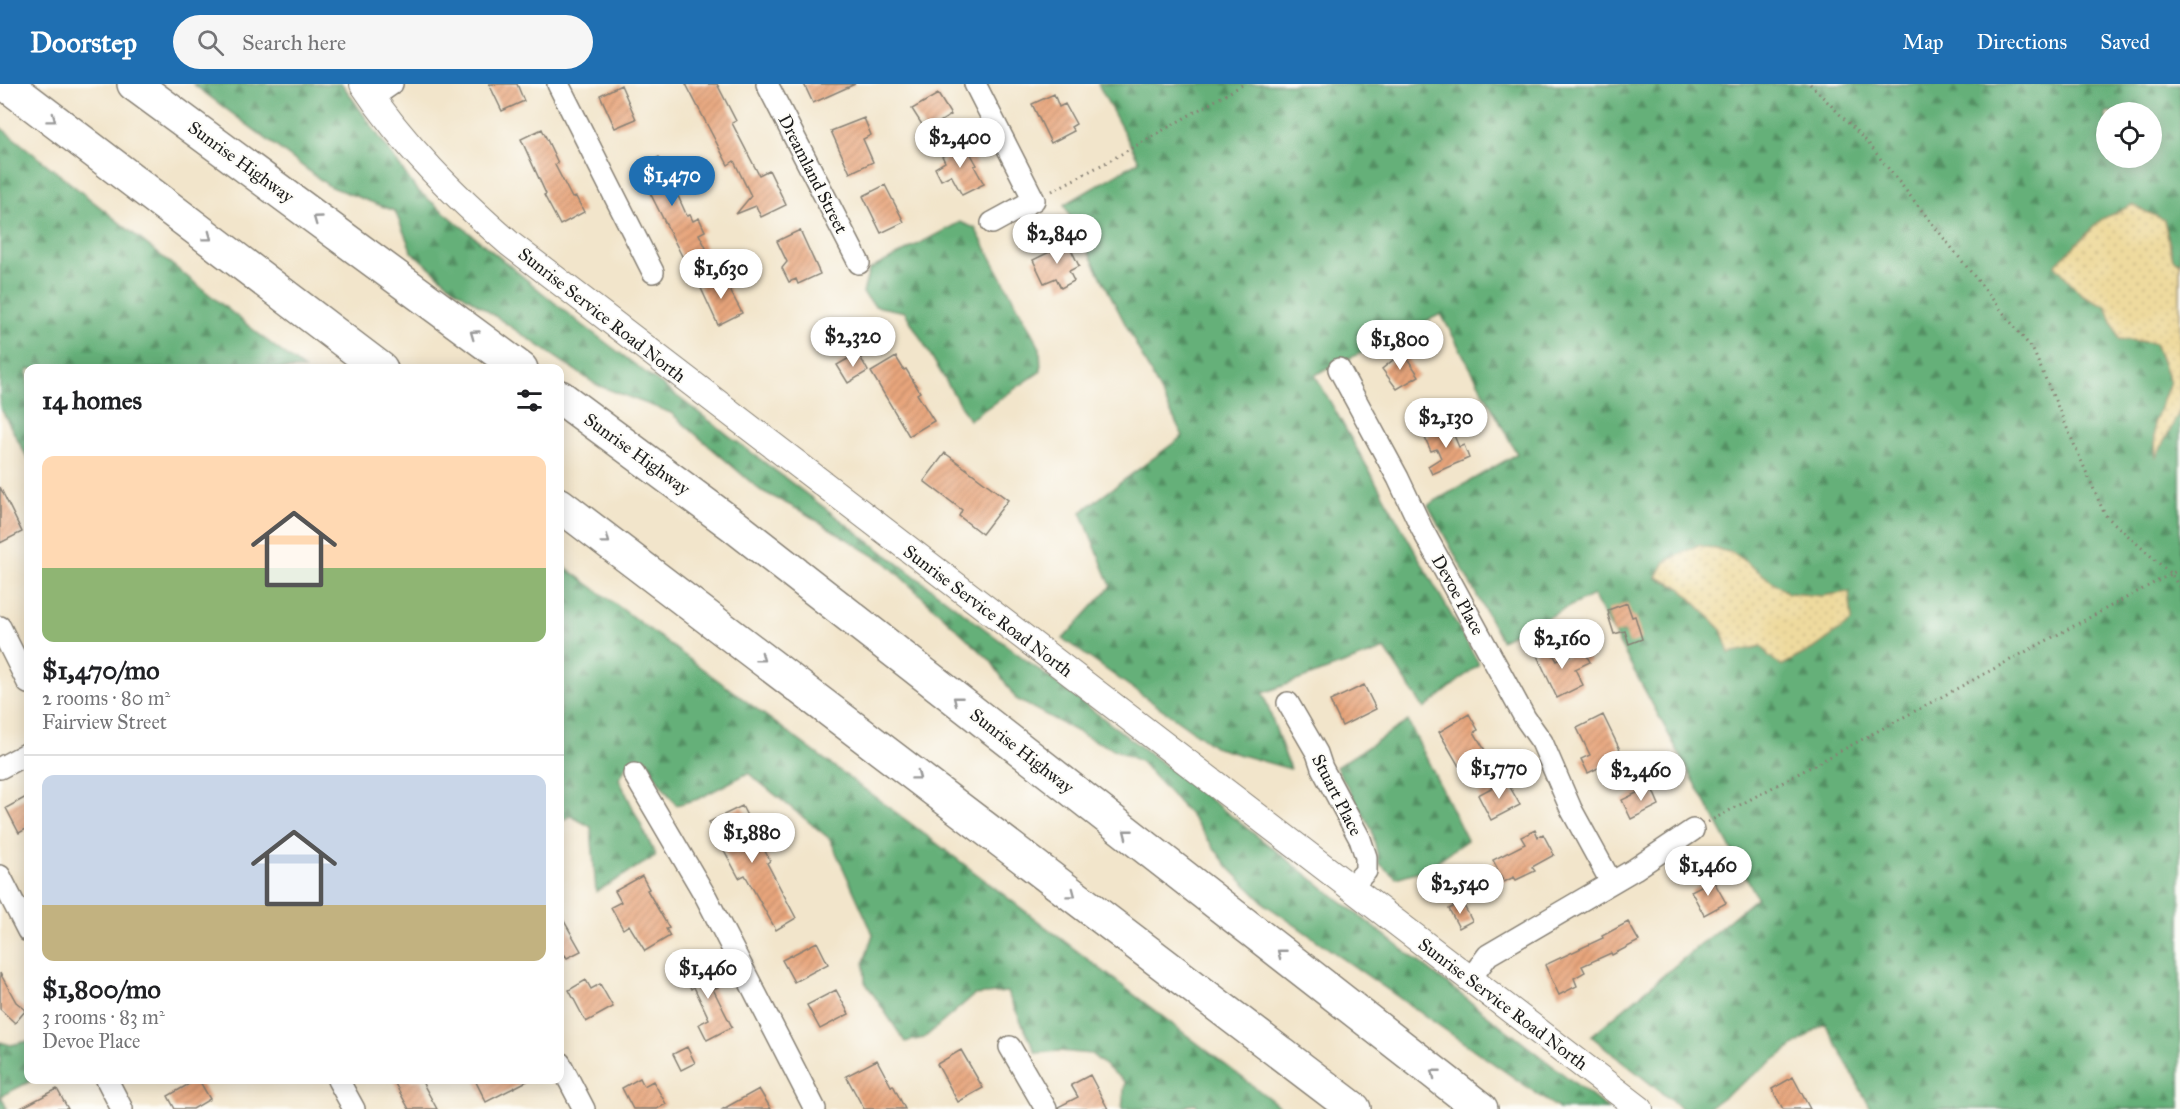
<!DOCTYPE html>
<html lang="en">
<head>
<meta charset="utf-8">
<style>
  body { margin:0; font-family:"IM FELL Great Primer",serif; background:#f6f6f6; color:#202124; height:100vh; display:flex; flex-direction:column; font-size:22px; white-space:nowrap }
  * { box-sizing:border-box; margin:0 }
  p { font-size:20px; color:#757577 }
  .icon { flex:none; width:33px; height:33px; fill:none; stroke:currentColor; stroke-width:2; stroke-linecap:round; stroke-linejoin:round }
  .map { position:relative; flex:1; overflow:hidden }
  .panel { position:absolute; left:24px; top:280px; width:540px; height:720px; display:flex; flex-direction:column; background:#fff; border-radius:12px; box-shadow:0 3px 15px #0003 }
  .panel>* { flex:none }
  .fabs { position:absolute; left:2096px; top:18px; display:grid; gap:12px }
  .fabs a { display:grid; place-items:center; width:66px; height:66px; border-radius:50%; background:#fff; box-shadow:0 3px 15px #0003; font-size:30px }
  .price { position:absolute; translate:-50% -51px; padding:0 14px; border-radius:21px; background:#fff; color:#222; font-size:20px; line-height:39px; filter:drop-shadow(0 2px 3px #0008) }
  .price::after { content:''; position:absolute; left:50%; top:36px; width:18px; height:14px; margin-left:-9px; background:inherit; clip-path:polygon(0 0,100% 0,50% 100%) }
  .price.current { background:#1f6fb2; color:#fff }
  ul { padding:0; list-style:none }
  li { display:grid; align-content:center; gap:12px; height:318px; padding:0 18px }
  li+li { border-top:2px solid #e0e0e0 }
  li span { display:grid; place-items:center; height:186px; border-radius:12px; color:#555 }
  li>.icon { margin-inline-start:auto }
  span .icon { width:108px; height:108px; fill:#fffc; stroke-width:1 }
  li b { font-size:26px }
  h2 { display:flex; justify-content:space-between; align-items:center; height:72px; padding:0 18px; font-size:26px }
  header { display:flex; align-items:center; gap:36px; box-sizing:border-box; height:84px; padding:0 30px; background:#1f6fb2; color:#fff }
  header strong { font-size:28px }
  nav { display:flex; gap:33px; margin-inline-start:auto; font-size:21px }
  .search { width:420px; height:54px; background:#f6f6f6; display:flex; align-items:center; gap:15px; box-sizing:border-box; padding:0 21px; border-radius:33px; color:#757577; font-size:22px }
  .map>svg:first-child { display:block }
  .forest { fill:url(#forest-firs); stroke:#40664a; stroke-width:1.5; fill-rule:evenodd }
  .sand { fill:url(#sand-dots); stroke:#857b5d; stroke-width:1.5 }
  .building { fill:url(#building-hatch) }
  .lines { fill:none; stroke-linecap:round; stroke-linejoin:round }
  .minor-casing { stroke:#878074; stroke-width:24 }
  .tertiary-casing { stroke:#878074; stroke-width:28 }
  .motorway-casing { stroke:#878074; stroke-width:36 }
  .path { stroke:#878074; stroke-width:3; stroke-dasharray:1.5 4.5; stroke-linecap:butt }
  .minor { stroke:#fff; stroke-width:21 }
  .tertiary { stroke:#fff; stroke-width:26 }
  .motorway { stroke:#fff; stroke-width:33 }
  .oneway { stroke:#999 }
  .labels { text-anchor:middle; stroke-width:4.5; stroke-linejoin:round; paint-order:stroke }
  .street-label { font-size:18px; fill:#1c1c1c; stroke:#fdfcf7 }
</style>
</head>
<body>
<header>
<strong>Doorstep</strong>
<div class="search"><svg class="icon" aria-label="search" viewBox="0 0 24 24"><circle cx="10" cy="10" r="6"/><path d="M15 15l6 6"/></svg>Search here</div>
<nav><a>Map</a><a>Directions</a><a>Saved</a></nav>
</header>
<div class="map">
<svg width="2180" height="1025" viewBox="0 0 2180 1025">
  <defs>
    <pattern id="forest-firs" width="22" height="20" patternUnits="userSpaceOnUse" patternTransform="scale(1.5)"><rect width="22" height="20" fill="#65b079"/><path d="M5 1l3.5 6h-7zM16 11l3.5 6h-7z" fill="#528e62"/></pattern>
    <pattern id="sand-dots" width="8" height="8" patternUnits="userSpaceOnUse" patternTransform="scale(1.5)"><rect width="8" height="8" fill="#eeda9e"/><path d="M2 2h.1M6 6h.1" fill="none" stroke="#ccba88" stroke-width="1.8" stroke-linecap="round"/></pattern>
    <pattern id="building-hatch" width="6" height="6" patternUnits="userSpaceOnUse" patternTransform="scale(1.5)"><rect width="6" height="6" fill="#e7a57b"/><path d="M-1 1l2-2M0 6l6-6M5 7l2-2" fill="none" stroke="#c68d6a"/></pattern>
  </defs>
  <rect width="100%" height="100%" fill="#fdfcf7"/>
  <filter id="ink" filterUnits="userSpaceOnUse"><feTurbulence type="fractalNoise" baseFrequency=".0167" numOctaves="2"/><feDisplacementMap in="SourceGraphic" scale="12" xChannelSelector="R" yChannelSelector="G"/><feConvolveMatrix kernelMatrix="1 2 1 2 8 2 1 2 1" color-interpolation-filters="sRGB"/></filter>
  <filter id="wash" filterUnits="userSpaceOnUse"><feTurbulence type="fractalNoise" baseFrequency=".008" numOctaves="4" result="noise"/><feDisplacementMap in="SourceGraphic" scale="24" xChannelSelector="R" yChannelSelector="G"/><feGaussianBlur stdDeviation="1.35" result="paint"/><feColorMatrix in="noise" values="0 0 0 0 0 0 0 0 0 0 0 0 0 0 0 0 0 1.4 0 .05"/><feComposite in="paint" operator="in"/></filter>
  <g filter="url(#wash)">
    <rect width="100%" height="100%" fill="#f2e5cb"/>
    <path class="forest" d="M193,0h149l74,105 156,128 618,467 418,325h-49l-293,-204 -38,-38 -37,-51 -51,-55 -51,-23 -73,-39 -25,-38 -105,-98 -83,-51 -43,-22 -89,-77 -74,-28 -142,-96 -43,-37 -17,-41 -66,-25z
      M1098,0h1082v179l-7,-4 -9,-39 -83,74 25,12 13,33 36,4 15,39 -16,42 2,32 24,-46v699h-309l-46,-86 -118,86h-25l-91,-73 166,-139 -164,-302 -92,45 -73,-135 89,-51 -76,-140 -126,61 164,289 -55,45 -39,-60 -122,44 27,76 -73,-21 -154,-109 48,-53 -30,-74 102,-76 -119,-231 75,-44zM2106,28h45v46h-45zM1733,469l55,40 34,3 27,-4 -80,64 -7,-10 -33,7 -8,-24 -40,-41 -24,-10z
      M0,43l275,220 29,22h-276v90l-28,-52z
      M960,138l15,6 65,120 1,23 -72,49 -64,-108 -30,-6 -12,-13 6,-23z
      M560,479l354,263 369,283h-83l-5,-6 -14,6h-59l3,-27 -34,-28 -32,-3 -23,2 -29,-61 -33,3 -50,43 -19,4 -40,-60 -1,-20 9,-28 -43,-95 -82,-66 -50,26 -22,6 -32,-44 -18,6 -7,12 37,77 -60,36 -5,-65 -20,-11 -11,5z
      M1408,637l59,119 -41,29 -30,9 -17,-15 -7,-33 -36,-63z
      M28,957v39h5l-32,16 6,13h-7v-67l11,3z"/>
    <path class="sand" d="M2132,121l32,15 9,39 7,4v147l-24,47 -2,-33 16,-42 -15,-39 -36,-4 -13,-33 -25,-12 -26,-29 47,-46z
      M1698,461l35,8 55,40 34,3 27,-4 3,29 -36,26 -35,19 -12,-10 -7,-10 -33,7 -8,-24 -40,-41 -24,-11 8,-15z"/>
    <g id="blocks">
      <path class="building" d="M489,0h28l7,17 -22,10z
        M686,0h31l19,37 -4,2 27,52 10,-5 17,35 -25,12 -5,-11 -20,8 15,-18 -17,-35 -6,4z
        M804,0h51l-42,19z
        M621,1l15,34 -21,9 -15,-33z
        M938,10l13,21 -25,16 -14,-22z
        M1054,10l5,13 6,-3 11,20 -5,3 3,4 -23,12 -19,-39z
        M864,34l7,17 -8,4 10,23 -23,11 -19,-42z
        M542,45l16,34 -3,2 17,33 4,-1 8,15 -24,13 -16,-30 2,-1 -25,-55z
        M964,58l13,23 -3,1 10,18 -22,11 -11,-20 -10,5 -6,-12 10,-6 -3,-6 5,-2 -1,-2z
        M659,73l3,7 8,-4 6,13 -7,3 18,40 3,-1 3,6 6,-3 6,13 -6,3 7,14 -22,12 -47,-93z
        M885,101l19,37 -23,11 -18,-37z
        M800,146l20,44 -22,10 -2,-5 -7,3 -7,-14 5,-6 -10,-21z
        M1068,159l11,23 -10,5 5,10 -13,7 -5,-10 -12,5 -11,-23z
        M722,191l20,38 -24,12 -18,-39z
        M1403,268l16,24 -22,13 -15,-20z
        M858,269l10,18 -20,12 -11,-18z
        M896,273l8,13 2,-1 14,23 -3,2 17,27 -25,15 -38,-64z
        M1449,340l10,23 5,-2 5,13 -37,16 -4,-8 13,-8 -4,-9 -6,2 -6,-13z
        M945,369l63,47 -26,34 -23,-18 3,-6 -38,-29z
        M0,403l22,45 -22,11z
        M1627,519l5,14 3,-1 7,23 -13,5 -4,-13 -11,3 -6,-19 1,-1 -1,-4z
        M1547,560l10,17 26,-12 7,13 -15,7 8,16 -26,13 -22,-47z
        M1364,601l12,24 -34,17 -12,-25z
        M1469,630l9,16 -4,2 12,20 -26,16 -21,-36z
        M1603,631l20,41 -35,17 -7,-14 9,-4 -13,-27z
        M1506,696l14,25 -29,15 -13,-25z
        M1651,702l8,19 -28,14 -9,-19z
        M28,712v32l-9,5 -13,-25z
        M742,722l28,55 -3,2 29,55 -20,12 -31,-55 -6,3 -30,-56z
        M1535,746l3,7 5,-3 11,21 -22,12 3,4 -19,9 -2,-3 -10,5 -11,-22 32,-16 -4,-7z
        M642,792l7,13 -2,1 22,38 -3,1 4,7 -25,15 -16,-26 -6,4 -12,-22 10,-5 -6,-11z
        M1713,796l13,23 -22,12 -13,-24z
        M1462,818l10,19 -13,7 -10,-19z
        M560,830l21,37 -14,7 -2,-3 -5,3z
        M1628,838l11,19 -27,14 -1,-2 -29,13 3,6 -11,6 3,8 -18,9 -14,-30 58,-27 -1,-2z
        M817,858l11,22 -34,18 -12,-22z
        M706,877l12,26 -5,2 19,38 -25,13 -8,-16 10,-5 -15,-32 -3,2 -8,-18z
        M0,889l16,29 10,8 -11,13 -15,-14z
        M586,896l5,9 9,-5 13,23 -27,15 -17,-32z
        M836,906l13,24 -29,15 -13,-24z
        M687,963l8,16 -14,7 -8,-16z
        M961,966l22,38 -25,14 -21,-38z
        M877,976l14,26 2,-1 12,24h-41l-18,-33z
        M1090,991l18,34h-49l-1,-2 20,-10 -7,-12z
        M1793,993l17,32h-27l-11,-20z
        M640,994l4,8 9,-5 13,23 -9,5h-24l-11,-21z
        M196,996h3l11,19 -17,10h-18l-7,-13z
        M393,996h28l16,29h-28z
        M475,996h54l-43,22z
        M57,1005l11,20h-49z
        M759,1005l12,20h-48z"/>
    </g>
  </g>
  <g filter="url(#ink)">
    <use href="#blocks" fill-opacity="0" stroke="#878074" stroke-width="1.5"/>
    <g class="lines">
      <g class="minor-casing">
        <path id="minor" d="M558,0l95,188
          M767,0l92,179
          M975,0l59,116 -42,23
          M372,14l20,-14
          M1339,285l59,109 24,51 103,189 17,24 29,67 40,73
          M0,543l28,56
          M1288,619l29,50 5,15 38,71 6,18v14l-16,17
          M0,684l28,-15
          M634,690l72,123 109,212
          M0,792l28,55
          M1470,895l18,-24 147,-86 58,-39
          M1010,963l36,62
          M560,979l24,46
          M107,996l15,29
          M338,996l16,29"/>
      </g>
      <g class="tertiary-casing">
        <path id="tertiary" d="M363,0c40,61 92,112 147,160l1130,865"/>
      </g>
      <g class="motorway-casing">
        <path id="motorway" d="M6,0l375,285
          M134,0l387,285
          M560,313l173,128 748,584
          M560,421l794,604"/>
      </g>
      <path class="path" d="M1810,0l58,59 165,207 72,165 66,59 9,14
        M1052,107l57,-30 135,-77
        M1708,738l472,-253"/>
      <use href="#minor" class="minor"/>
      <use href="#tertiary" class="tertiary"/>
      <use href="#motorway" class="motorway"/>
    </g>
    <defs><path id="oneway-chevron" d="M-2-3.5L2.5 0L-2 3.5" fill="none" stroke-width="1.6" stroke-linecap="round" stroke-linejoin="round" transform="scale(1.5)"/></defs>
    <g class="oneway">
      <use href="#oneway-chevron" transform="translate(52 35) rotate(37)"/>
      <use href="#oneway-chevron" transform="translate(317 135) rotate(-144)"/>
      <use href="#oneway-chevron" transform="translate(208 153) rotate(37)"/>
      <use href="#oneway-chevron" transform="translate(474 250) rotate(-144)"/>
      <use href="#oneway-chevron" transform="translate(606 456) rotate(37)"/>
      <use href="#oneway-chevron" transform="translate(761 574) rotate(37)"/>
      <use href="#oneway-chevron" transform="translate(957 616) rotate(-142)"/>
      <use href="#oneway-chevron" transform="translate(917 692) rotate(37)"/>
      <use href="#oneway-chevron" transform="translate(1127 749) rotate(-142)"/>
      <use href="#oneway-chevron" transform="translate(1072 810) rotate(37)"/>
      <use href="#oneway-chevron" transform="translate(1281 869) rotate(-142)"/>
      <use href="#oneway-chevron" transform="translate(1435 989) rotate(-142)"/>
    </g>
  </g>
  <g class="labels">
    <g class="street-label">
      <text transform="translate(241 78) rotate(36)" y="6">Sunrise Highway</text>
      <text transform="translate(813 90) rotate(63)" y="6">Dreamland Street</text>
      <text transform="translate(602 231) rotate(38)" y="6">Sunrise Service Road North</text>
      <text transform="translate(637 370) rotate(36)" y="6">Sunrise Highway</text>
      <text transform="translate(1458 511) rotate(61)" y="6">Devoe Place</text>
      <text transform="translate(988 527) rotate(37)" y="6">Sunrise Service Road North</text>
      <text transform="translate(1022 667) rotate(38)" y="6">Sunrise Highway</text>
      <text transform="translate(1337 711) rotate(63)" y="6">Stuart Place</text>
      <text transform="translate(1503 920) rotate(37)" y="6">Sunrise Service Road North</text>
    </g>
  </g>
</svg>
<div class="fabs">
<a><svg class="icon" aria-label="locate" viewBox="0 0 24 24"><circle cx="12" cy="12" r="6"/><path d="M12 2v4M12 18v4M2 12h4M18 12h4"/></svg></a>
</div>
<b class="price" style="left:960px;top:85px">$2,400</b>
<b class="price current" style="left:672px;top:123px">$1,470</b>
<b class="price" style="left:1057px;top:181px">$2,840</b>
<b class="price" style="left:721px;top:216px">$1,630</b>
<b class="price" style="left:853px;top:284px">$2,320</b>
<b class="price" style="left:1400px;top:287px">$1,800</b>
<b class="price" style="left:1446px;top:365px">$2,130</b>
<b class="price" style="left:1562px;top:586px">$2,160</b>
<b class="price" style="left:1499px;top:716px">$1,770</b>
<b class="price" style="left:1641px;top:718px">$2,460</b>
<b class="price" style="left:752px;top:780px">$1,880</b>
<b class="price" style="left:1708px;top:813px">$1,460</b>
<b class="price" style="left:1460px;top:831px">$2,540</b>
<b class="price" style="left:708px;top:916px">$1,460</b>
<section class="panel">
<h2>14 homes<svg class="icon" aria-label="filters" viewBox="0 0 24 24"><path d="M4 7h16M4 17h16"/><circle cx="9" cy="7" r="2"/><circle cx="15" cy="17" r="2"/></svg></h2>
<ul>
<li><span style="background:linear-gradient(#ffd9b3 60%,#8fb573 0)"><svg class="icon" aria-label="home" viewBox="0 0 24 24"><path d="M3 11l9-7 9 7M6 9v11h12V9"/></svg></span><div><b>$1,470/mo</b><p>2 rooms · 80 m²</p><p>Fairview Street</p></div></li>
<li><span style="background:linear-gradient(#c9d6e8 70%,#c2b280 0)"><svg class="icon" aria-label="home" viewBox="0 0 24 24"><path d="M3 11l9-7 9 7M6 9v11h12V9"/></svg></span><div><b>$1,800/mo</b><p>3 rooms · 83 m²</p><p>Devoe Place</p></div></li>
</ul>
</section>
</div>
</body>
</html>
